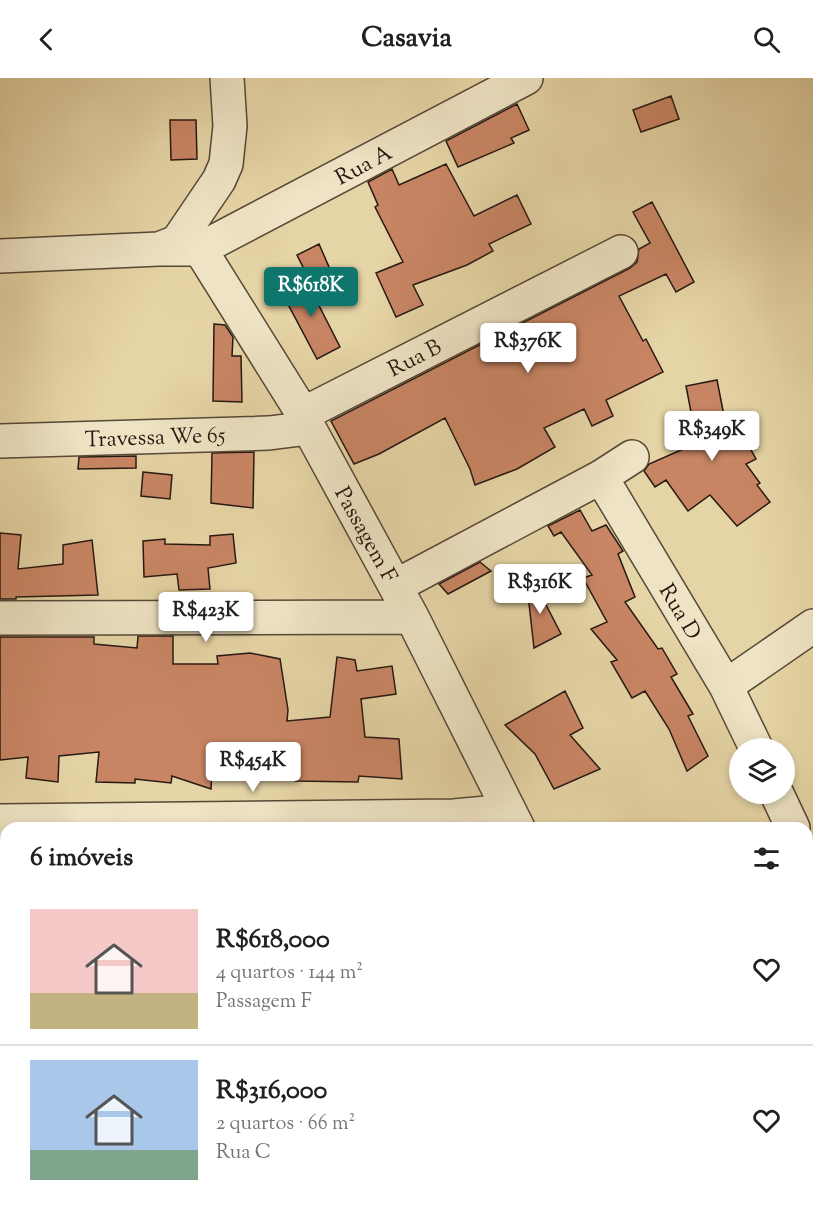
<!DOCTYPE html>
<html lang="pt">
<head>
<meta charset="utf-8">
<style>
  body { margin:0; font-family:"Sorts Mill Goudy",serif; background:#f6f6f6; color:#202124; height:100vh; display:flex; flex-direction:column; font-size:22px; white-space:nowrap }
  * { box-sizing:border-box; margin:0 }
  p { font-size:20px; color:#757577 }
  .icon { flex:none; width:33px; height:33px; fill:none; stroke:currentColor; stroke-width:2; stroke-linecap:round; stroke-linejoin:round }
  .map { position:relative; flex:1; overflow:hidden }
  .drawer { position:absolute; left:0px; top:744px; width:813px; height:386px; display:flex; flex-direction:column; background:#fff; border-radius:18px 18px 0 0; box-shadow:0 3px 9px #0003 }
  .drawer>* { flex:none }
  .buttons { position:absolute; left:729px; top:660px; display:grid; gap:12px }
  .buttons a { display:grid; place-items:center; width:66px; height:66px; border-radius:50%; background:#fff; box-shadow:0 3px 9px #0003; font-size:30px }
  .price { position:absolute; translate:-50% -51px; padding:0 14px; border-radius:6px; background:#fff; color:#222; font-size:20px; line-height:39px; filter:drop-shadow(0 2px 3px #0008) }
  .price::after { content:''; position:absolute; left:50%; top:36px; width:18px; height:14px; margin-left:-9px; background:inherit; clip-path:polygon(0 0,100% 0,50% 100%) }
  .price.current { background:#0f766e; color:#fff }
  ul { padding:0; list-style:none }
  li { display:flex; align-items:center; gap:18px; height:150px; padding:0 30px }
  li+li { border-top:2px solid #e0e0e0 }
  li span { display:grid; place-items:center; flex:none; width:168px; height:120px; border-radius:0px; color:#555 }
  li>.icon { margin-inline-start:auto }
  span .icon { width:72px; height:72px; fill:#fffc; stroke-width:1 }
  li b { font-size:26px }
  h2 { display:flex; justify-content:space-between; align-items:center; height:72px; padding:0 30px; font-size:26px }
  header { display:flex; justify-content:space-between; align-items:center; height:78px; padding:0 30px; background:#fff; font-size:27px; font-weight:800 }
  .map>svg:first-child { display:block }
  .building { fill:#c88564; stroke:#271912; stroke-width:1.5 }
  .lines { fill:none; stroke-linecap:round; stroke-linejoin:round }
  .minor-casing { stroke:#564837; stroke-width:36 }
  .minor { stroke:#eee3c4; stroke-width:33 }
  .labels { text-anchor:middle; stroke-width:4.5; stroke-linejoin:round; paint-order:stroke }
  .street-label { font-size:22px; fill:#271912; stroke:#eee3c4 }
</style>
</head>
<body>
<header><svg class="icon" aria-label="back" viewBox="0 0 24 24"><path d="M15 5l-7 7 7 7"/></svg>Casavia<svg class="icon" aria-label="search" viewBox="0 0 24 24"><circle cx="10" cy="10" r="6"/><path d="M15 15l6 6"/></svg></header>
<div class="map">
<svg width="813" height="1129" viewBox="0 0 813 1129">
  <rect width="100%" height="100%" fill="#e5d4a5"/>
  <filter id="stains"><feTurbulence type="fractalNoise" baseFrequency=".00333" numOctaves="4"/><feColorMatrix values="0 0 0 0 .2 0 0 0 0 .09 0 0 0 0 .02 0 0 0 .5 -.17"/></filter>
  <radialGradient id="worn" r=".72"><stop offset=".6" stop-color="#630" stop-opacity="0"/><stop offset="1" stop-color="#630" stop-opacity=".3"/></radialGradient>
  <path class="building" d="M671,18l8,23 -38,13 -8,-22z
    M517,26l12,26 -18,8 3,5 -56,24 -12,-26z
    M170,42h26l1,39 -26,1z
    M446,86l28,52 43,-21 14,29 -42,20 4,7 -26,14 -54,20 10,20 -27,12 -20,-44 27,-11 -28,-55 3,-2 -10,-23 24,-13 7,16z
    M652,124l42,80 -18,10 -10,-18 -47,22 24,45 3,-2 17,33 -57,28 7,16 -21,10 -8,-17 -40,19 11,19 -38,22 -42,16 -5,-16 -25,-51 -66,36 -25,10 -23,-43 299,-153 7,-6 2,-13 11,-6 -17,-31z
    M319,166l10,23 -21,10 -11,-22z
    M305,200l35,69 -23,12 -36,-68z
    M214,246l11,1 8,12 -1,19h9l1,46 -29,-1z
    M717,302l12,61 13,-7 14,25 -10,5 14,19 -3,2 13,17 -33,24 -27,-31 -22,16 -22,-31 -11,7 -11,-16 5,-7 48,-21 -11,-57z
    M254,374l-1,56 -42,-5 1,-50z
    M136,378v12l-58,1 1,-12z
    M143,394l29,3 -2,24 -29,-3z
    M580,432l12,21 14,-6 17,26 -5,3 17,43 -10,5 33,47 4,-1 15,26 -6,3 22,37 -5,2 20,40 -21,15 -18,-42 -24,-38 -13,7 -21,-36 6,-2 -26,-31 16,-7 -24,-44 9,-3 -31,-43 -7,4 -6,-10z
    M0,455l21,2 -3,34 45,-5v-19l29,-5 6,55 -82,2v2h-16z
    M233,456l3,29 -28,5 2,21 -31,1 -2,-16 -33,3 -1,-36 22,-2v5l45,1v-9z
    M480,484l11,9 -43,23 -9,-10z
    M525,490h2l34,66 -27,14z
    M138,558h35v28h45l-1,-8 33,-3 30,6 8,51 -1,11 43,-4 7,-60 18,3 2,11 35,-5 4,28 -35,5 4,38 34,2 3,40 -43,-3 -1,6 -63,-1v-13l-39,5 -1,-19h-42l-2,35 -39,-13 -1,7 -36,-4v4l-39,-1 3,-30 -40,4 -1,26 -32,-4 2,-21 -28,3v-123h94v7l43,4z
    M565,613l18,37 -13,7 30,34 -46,20 -19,-35 -30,-29z"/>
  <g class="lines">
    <g class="minor-casing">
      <path id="minor" d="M159,171l18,-7 42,-62 7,-16 4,-38 -3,-48
        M200,171l103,165 6,14 103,189 106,211
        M0,178l159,-7h41l326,-171
        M303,336l318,-162
        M0,363l269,-8 40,-5
        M601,399l125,209 30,62
        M396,508l205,-109 31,-20
        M0,540l412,-1
        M726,608l87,-60
        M777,716l16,34
        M0,743l454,-5 54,-5
        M0,933h6
        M807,1093l6,5"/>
    </g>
    <use href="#minor" class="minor"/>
  </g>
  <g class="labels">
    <g class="street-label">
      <text transform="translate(363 86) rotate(-28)" y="8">Rua A</text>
      <text transform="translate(414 279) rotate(-27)" y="8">Rua B</text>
      <text transform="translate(155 358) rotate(-2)" y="8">Travessa We 65</text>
      <text transform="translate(367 456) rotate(61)" y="8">Passagem F</text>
      <text transform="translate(681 533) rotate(59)" y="8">Rua D</text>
    </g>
  </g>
  <rect width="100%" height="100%" filter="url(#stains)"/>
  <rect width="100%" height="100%" fill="url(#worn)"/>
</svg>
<div class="buttons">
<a><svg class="icon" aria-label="layers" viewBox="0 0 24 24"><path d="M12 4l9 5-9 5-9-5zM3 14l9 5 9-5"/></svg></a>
</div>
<b class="price current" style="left:311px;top:240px">R$618K</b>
<b class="price" style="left:528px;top:296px">R$376K</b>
<b class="price" style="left:712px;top:384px">R$349K</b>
<b class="price" style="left:540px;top:537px">R$316K</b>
<b class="price" style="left:206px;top:565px">R$423K</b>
<b class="price" style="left:253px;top:715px">R$454K</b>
<section class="drawer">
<h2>6 imóveis<svg class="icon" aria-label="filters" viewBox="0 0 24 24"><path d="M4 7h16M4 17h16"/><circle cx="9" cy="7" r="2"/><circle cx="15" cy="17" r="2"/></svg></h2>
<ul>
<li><span style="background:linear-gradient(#f6c9c9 70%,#c2b280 0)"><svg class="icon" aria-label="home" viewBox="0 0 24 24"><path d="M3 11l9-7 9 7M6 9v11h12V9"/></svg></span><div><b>R$618,000</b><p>4 quartos · 144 m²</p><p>Passagem F</p></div><svg class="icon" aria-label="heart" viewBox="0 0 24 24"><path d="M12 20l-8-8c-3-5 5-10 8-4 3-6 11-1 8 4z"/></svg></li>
<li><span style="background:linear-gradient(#a9c7e8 75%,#7fa58c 0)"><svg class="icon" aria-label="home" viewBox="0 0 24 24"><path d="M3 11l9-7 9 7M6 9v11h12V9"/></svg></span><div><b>R$316,000</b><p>2 quartos · 66 m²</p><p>Rua C</p></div><svg class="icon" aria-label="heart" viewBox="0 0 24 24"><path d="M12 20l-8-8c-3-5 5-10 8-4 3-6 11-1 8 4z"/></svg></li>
</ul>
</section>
</div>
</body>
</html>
